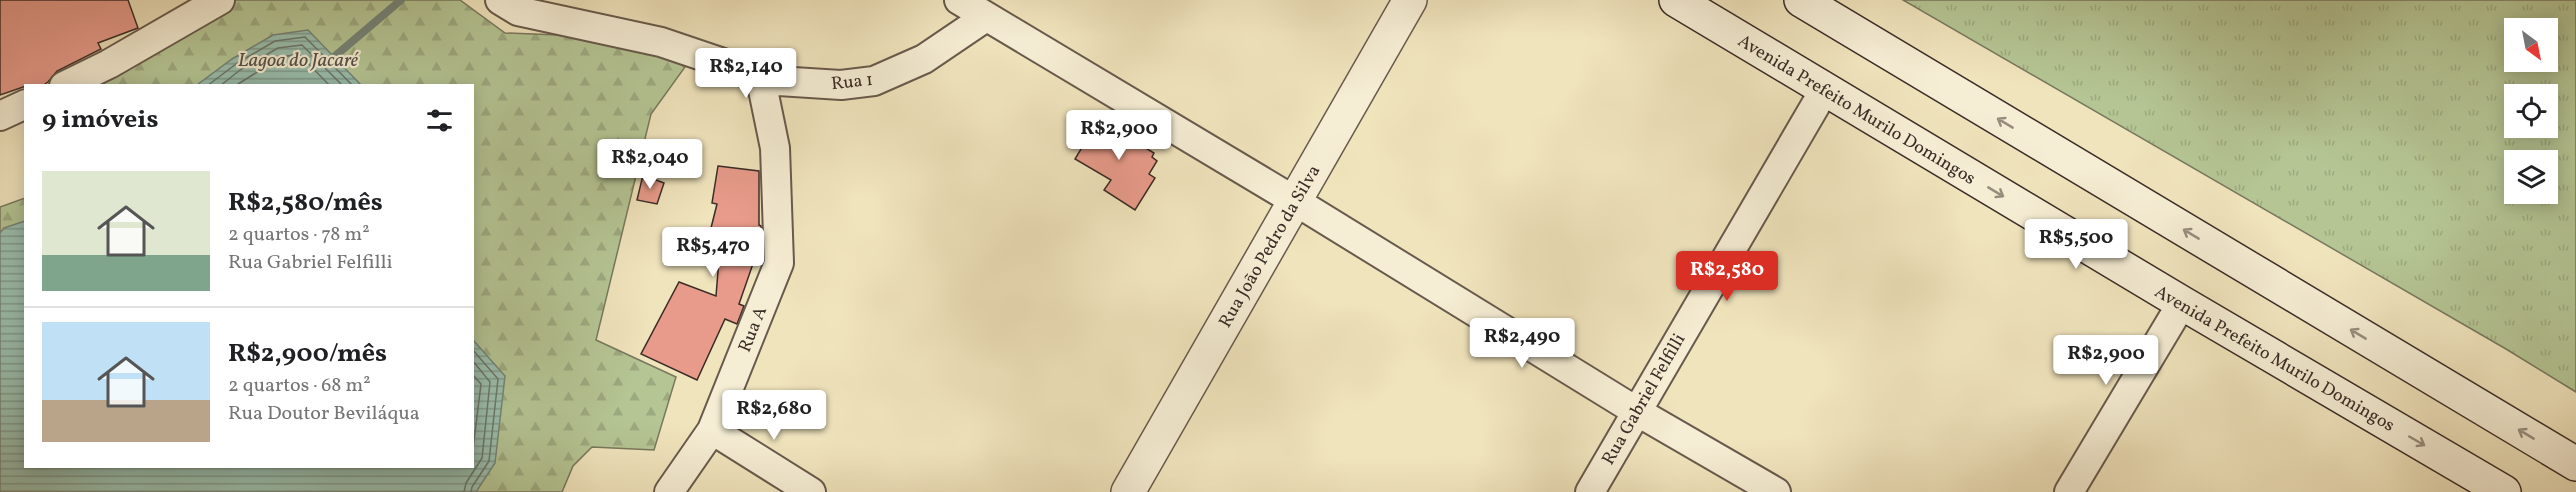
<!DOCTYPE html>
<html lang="pt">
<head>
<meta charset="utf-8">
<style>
  body { margin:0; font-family:Vollkorn,serif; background:#f6f6f6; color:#202124; height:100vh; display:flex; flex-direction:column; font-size:22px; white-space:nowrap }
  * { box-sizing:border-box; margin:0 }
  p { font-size:20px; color:#757577 }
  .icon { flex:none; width:33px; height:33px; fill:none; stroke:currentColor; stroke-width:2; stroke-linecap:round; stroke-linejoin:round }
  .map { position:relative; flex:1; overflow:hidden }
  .drawer { position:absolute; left:24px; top:84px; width:450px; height:384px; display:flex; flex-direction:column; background:#fff; border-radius:0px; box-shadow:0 3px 15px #0003 }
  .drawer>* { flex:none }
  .needle { width:39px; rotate:148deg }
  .controls { position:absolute; left:2504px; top:18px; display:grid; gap:12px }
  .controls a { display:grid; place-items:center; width:54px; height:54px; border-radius:0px; background:#fff; box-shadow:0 3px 15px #0003; font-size:30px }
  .price { position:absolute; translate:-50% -51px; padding:0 14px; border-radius:6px; background:#fff; color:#222; font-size:20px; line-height:39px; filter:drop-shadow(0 2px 3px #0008) }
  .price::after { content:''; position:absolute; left:50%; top:36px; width:18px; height:14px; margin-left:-9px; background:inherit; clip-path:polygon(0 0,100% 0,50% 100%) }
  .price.selected { background:#d93025; color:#fff }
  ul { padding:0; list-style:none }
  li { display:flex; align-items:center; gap:18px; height:150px; padding:0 18px }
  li+li { border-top:2px solid #e0e0e0 }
  li span { display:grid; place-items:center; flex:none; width:168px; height:120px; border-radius:0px; color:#555 }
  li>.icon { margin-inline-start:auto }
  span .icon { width:72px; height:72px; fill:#fffc; stroke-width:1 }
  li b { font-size:26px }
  h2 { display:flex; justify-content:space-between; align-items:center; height:72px; padding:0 18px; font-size:26px }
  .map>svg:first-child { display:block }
  .grass { fill:url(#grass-tufts); stroke:#78785e; stroke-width:1.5; fill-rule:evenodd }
  .forest { fill:url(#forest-firs); stroke:#78785e; stroke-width:1.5 }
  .water { fill:url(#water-rules); stroke:#748478; stroke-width:1.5 }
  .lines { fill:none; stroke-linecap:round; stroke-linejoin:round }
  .shore { stroke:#6a766a; stroke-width:1.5 }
  .stream { stroke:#748478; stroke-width:8 }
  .building { fill:#e89b8b; stroke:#3b2c27; stroke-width:1.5 }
  .minor-casing { stroke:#685a4c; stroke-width:32 }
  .tertiary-casing { stroke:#685a4c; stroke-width:36 }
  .secondary-casing { stroke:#3b2c27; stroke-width:36 }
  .minor { stroke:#f5edd4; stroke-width:28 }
  .tertiary { stroke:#f5edd4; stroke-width:33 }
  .secondary { stroke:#f5edd4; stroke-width:33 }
  .oneway { stroke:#988c7e }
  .labels { text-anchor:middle; stroke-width:4.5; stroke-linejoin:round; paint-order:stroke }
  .street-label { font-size:18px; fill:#3b2c27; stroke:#f5edd4 }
  .water-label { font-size:20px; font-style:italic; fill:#535149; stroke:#f5edd4 }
</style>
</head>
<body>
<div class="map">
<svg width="2576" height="492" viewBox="0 0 2576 492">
  <defs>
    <pattern id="grass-tufts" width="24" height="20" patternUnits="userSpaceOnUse" patternTransform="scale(1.5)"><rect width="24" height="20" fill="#b5c594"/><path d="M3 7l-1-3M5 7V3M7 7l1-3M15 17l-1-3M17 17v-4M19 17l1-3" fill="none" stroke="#9da980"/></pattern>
    <pattern id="forest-firs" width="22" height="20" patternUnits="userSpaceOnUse" patternTransform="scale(1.5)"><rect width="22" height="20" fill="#b5c594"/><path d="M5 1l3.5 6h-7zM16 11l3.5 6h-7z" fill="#9da980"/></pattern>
    <pattern id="water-rules" width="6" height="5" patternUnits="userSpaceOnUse" patternTransform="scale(1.5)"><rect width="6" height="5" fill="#9abfae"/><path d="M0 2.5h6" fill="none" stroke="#7f9b8e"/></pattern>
  </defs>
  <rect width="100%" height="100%" fill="#f0e4bd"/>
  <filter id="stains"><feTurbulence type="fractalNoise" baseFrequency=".00333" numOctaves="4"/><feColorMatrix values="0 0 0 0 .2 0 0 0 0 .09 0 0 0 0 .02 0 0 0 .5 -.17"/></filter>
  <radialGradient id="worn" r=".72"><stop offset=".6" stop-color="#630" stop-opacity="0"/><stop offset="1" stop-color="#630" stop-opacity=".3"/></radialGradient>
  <path class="grass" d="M1903,0h673v392l-70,-43zM2514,28h33v34h-33zM2514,94h33v34h-33zM2514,160h33v34h-33z"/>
  <path class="forest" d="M236,0h224l45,33 80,3 78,17 22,14 -34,47 -55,226 80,37 -22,73 -62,-3 -19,19 -11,26h-562v-285l25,-9 1,268h446v-380l-378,-1 120,-69z"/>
  <path class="water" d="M308,30l53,55h-164l35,-26 41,-24z
    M25,221l1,245h446l1,-126 32,36 -10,87 -19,29h-476v-259l4,-5z"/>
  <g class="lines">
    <path class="shore" d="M207,86l29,-22 39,-23 30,-4 48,49
      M220,86l20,-16 38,-22 24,-3 41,41
      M235,86l46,-29 18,-3 31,32
      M472,374l9,10 -9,73
      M464,492l2,-9 16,-25 8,-76 -18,-22
      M471,492l1,-5 17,-26 9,-82 -26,-30"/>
    <path class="stream" d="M328,62l73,-62"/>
  </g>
  <path class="building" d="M0,0h128l10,28 -40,15 3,6 -44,22 -9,11 -6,4h-16l-26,9z
    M1102,114l27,16 -3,6 28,17 -2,4 5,4 -8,13 6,4 -20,32 -31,-20 7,-10 -36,-21z
    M718,166l41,5v54l2,1 1,30 -6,-1 -17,49 5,2 -7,18 -12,-5 -28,61 -56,-26 38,-72 37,14 4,-50 -13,-2 10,-40 -5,-1z
    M643,175l21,8 -7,21 -20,-4z"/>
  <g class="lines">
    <g class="minor-casing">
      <path id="minor" d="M500,0l18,11 143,31 62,21 38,17 80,5 33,-4 50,-22 62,-42
        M959,0l336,201 341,210 140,81
        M64,86l45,-22 111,-64
        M0,116l26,-12
        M712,430l99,62
        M669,492l43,-62 67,-167 -4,-115 -14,-68
        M1590,492l235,-403
        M2069,492l113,-189"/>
    </g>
    <g class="tertiary-casing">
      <path id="tertiary" d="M1128,492l282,-492"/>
    </g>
    <g class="secondary-casing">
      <path id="secondary" d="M1676,0l506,303 322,189
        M1801,0l775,464"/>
    </g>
    <use href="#minor" class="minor"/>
    <use href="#tertiary" class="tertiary"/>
    <use href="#secondary" class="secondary"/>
  </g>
  <defs><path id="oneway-shaft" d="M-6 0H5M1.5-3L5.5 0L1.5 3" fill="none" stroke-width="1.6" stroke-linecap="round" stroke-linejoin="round" transform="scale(1.5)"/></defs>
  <g class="oneway">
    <use href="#oneway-shaft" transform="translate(2005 123) rotate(-149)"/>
    <use href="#oneway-shaft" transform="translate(1996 192) rotate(31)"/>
    <use href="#oneway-shaft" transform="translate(2191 234) rotate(-149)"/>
    <use href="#oneway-shaft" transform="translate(2358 334) rotate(-149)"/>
    <use href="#oneway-shaft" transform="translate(2526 434) rotate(-149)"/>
    <use href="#oneway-shaft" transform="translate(2417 441) rotate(30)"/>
  </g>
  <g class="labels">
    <g class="street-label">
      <text transform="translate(852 81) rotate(-6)" y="6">Rua 1</text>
      <text transform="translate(1857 109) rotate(31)" y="6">Avenida Prefeito Murilo Domingos</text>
      <text transform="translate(1269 246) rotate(-60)" y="6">Rua João Pedro da Silva</text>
      <text transform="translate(752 329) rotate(-68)" y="6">Rua A</text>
      <text transform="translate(2275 358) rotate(30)" y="6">Avenida Prefeito Murilo Domingos</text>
      <text transform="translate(1643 399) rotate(-60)" y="6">Rua Gabriel Felfilli</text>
    </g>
    <g class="water-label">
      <text x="298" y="66">Lagoa do Jacaré</text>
    </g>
  </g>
  <rect width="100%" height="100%" filter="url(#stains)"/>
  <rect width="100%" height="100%" fill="url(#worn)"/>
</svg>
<div class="controls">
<a><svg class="needle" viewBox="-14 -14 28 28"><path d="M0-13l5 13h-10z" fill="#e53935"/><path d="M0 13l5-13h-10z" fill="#757577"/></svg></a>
<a><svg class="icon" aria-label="locate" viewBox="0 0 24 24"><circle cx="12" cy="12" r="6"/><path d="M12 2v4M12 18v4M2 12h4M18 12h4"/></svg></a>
<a><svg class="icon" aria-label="layers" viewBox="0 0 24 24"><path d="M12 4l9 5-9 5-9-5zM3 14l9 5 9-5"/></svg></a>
</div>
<b class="price" style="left:746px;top:99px">R$2,140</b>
<b class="price" style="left:1119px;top:161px">R$2,900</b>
<b class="price" style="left:650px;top:190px">R$2,040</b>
<b class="price" style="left:2076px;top:270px">R$5,500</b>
<b class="price" style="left:713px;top:278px">R$5,470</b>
<b class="price selected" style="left:1727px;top:302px">R$2,580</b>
<b class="price" style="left:1522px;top:369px">R$2,490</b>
<b class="price" style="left:2106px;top:386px">R$2,900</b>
<b class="price" style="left:774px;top:441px">R$2,680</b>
<section class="drawer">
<h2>9 imóveis<svg class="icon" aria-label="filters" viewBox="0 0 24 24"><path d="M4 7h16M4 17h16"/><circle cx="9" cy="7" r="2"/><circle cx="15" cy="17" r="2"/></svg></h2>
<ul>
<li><span style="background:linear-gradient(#dfe7d0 70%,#7fa58c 0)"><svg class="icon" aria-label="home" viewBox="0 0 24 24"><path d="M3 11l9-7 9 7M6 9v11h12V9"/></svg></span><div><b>R$2,580/mês</b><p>2 quartos · 78 m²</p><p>Rua Gabriel Felfilli</p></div></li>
<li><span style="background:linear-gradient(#bfe0f5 65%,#b9a48a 0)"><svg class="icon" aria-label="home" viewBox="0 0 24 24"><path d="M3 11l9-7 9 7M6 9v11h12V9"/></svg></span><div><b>R$2,900/mês</b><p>2 quartos · 68 m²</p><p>Rua Doutor Beviláqua</p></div></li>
</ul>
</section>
</div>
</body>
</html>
